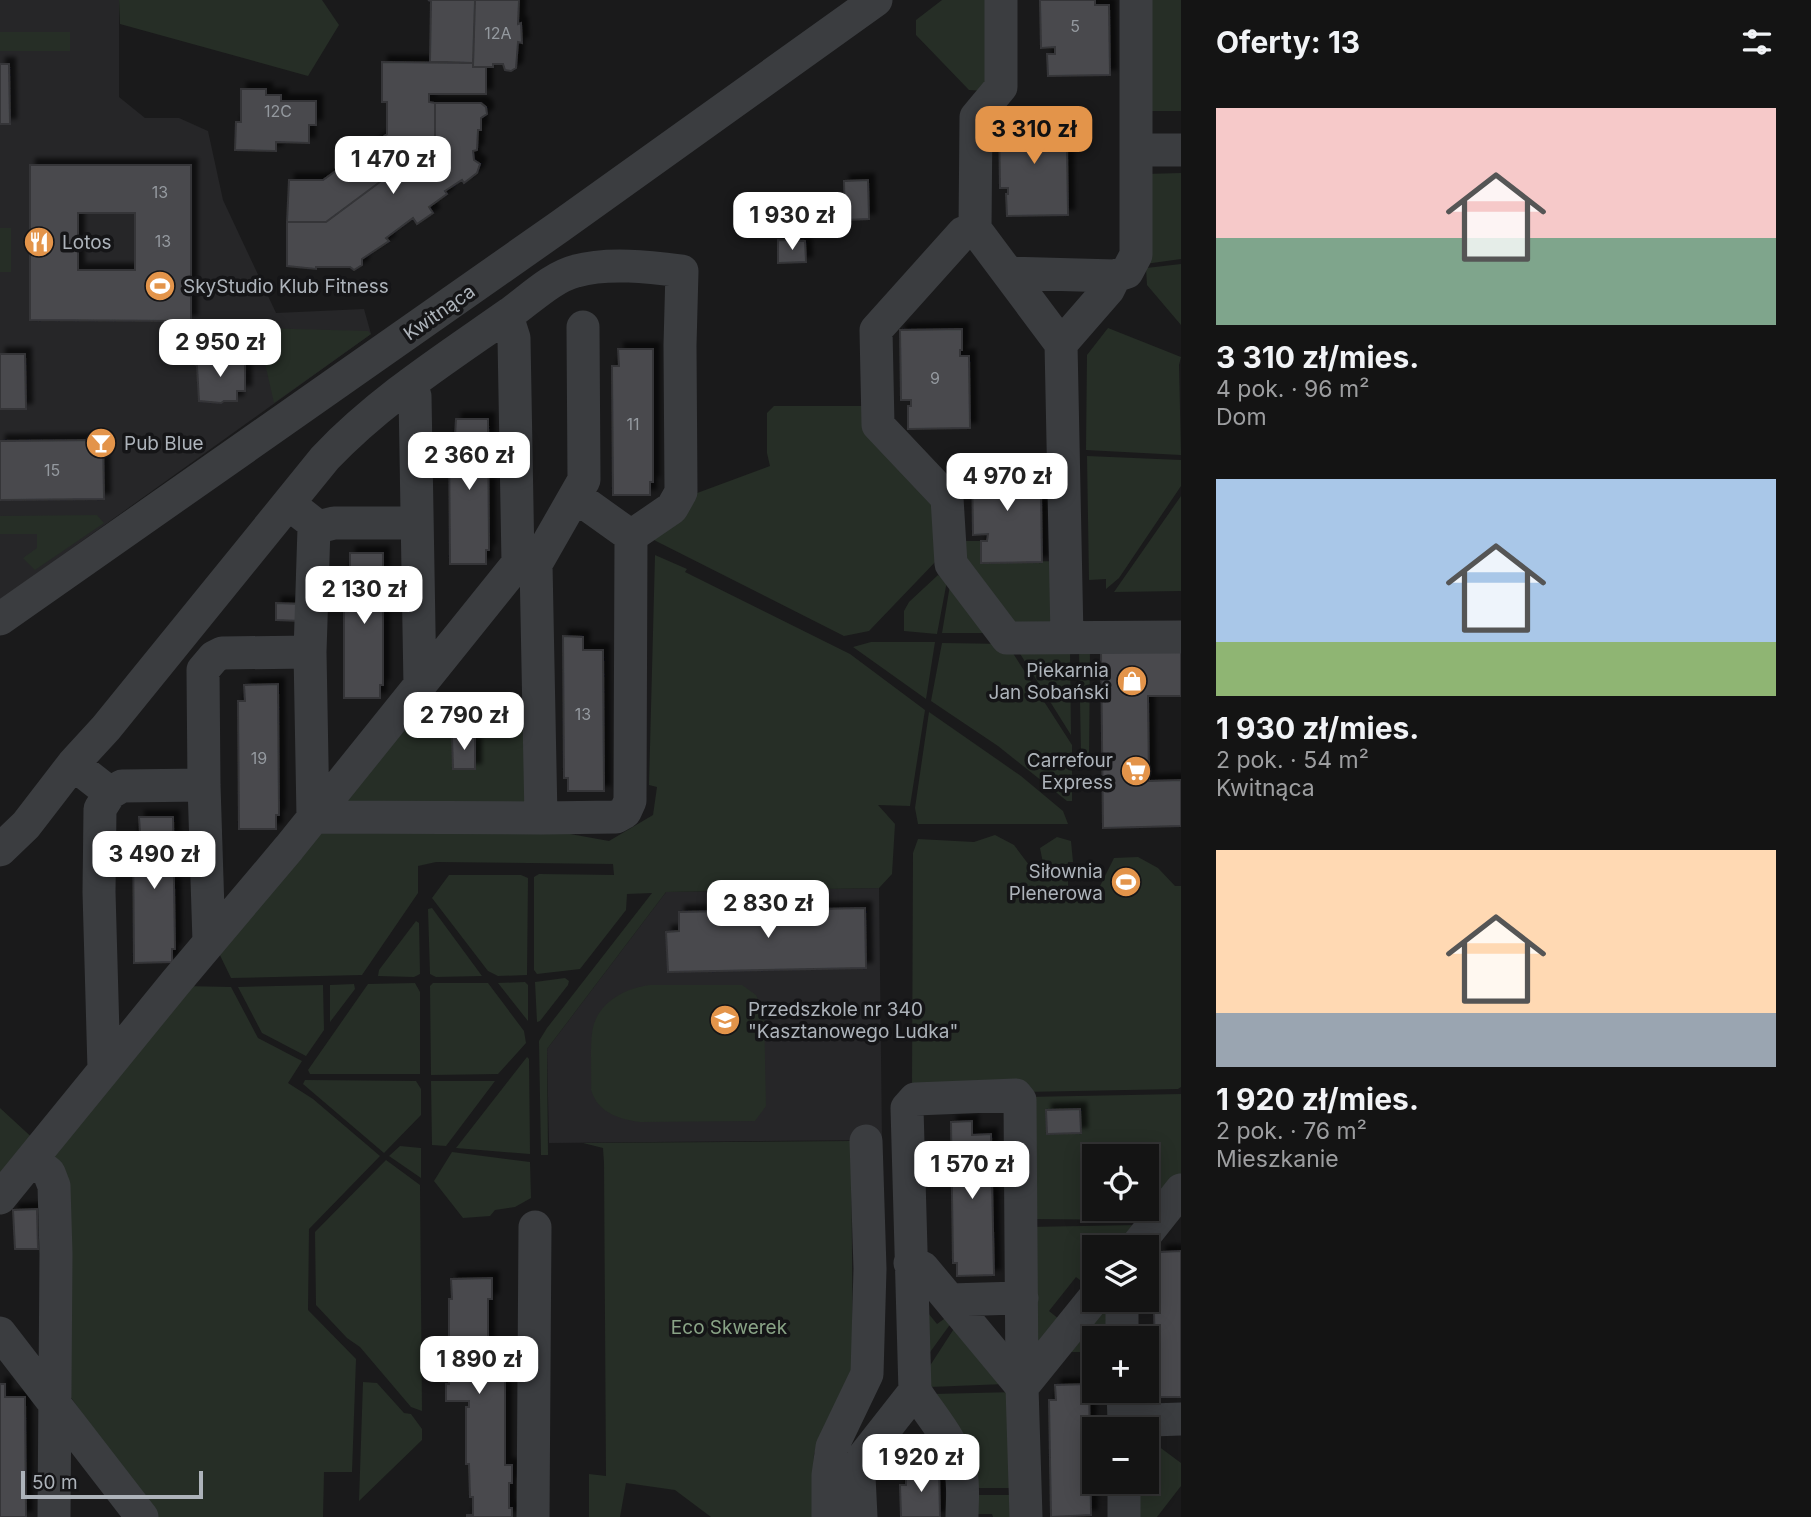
<!DOCTYPE html>
<html lang="pl">
<head>
<meta charset="utf-8">
<style>
  body { margin:0; font-family:Inter,sans-serif; background:#1d1d1d; color:#f1f3f6; height:100vh; display:flex; flex-direction:column; font-size:26px; white-space:nowrap }
  * { box-sizing:border-box; margin:0 }
  p { font-size:23px; color:#9d9ea0 }
  .icon { flex:none; width:38px; height:38px; fill:none; stroke:currentColor; stroke-width:2; stroke-linecap:round; stroke-linejoin:round }
  .map { position:relative; flex:1; overflow:hidden }
  .side { display:flex; flex-direction:column; background:#141414; width:630px }
  .side>* { flex:none }
  .controls { position:absolute; left:1082px; top:1144px; display:grid; gap:14px }
  .controls a { display:grid; place-items:center; width:77px; height:77px; border-radius:0px; background:#141414; box-shadow:0 4px 18px #0003,0 0 0 2px #333334; font-size:35px }
  .scale { position:absolute; left:21px; bottom:18px; width:182px; box-sizing:border-box; padding-left:7px; border:4px solid #adb3ba; border-top:0; font-size:19px; line-height:24px; white-space:nowrap; color:#adb3ba; -webkit-text-stroke:5px #151517; paint-order:stroke }
  .price { position:absolute; translate:-50% -60px; padding:0 16px; border-radius:14px; background:#fff; color:#222; font-size:23px; line-height:46px; filter:drop-shadow(0 2px 4px #0008) }
  .price::after { content:''; position:absolute; left:50%; top:42px; width:21px; height:16px; margin-left:-10px; background:inherit; clip-path:polygon(0 0,100% 0,50% 100%) }
  .price.on { background:#e3944a; color:#111 }
  ul { padding:0; list-style:none }
  li { display:grid; align-content:center; gap:14px; height:371px; padding:0 35px }
  li span { display:grid; place-items:center; height:217px; border-radius:0px; color:#555 }
  li>.icon { margin-inline-start:auto }
  span .icon { width:126px; height:126px; fill:#fffc; stroke-width:1 }
  li b { font-size:30px }
  h2 { display:flex; justify-content:space-between; align-items:center; height:84px; padding:0 35px; font-size:30px }
  main { display:flex; flex:1; min-height:0 }
  .map>svg:first-child { display:block }
  .built { fill:#262628 }
  .green { fill:#262e26; fill-rule:evenodd }
  .building { fill:#494a4e; stroke:#343437; stroke-width:2; fill-rule:evenodd; filter:url(#shadow) }
  .lines { fill:none; stroke-linecap:round; stroke-linejoin:round }
  .minor { stroke:#3b3d40; stroke-width:33 }
  .labels { text-anchor:middle; stroke-width:7; stroke-linejoin:round; paint-order:stroke }
  .number-label { font-size:16px; fill:#94999f }
  .poi-label { font-size:19px; fill:#adb3ba; stroke:#151517; text-anchor:start }
  .street-label { font-size:19px; fill:#adb3ba; stroke:#151517 }
  .park-label { font-size:19px; fill:#89a386; stroke:#151517 }
</style>
</head>
<body>
<main>
<div class="map">
<svg width="1181" height="1517" viewBox="0 0 1181 1517">
  <defs>
    <filter id="shadow"><feDropShadow dx="6" dy="-6" stdDeviation="2" flood-color="#0009"/></filter>
  </defs>
  <rect width="100%" height="100%" fill="#1a1a1b"/>
  <path class="built" d="M0,0h119v97l26,21h34l29,13 15,69 53,113 88,-4 7,25 -371,266z
    M879,888l3,252 -333,3 -2,-94 119,-157z"/>
  <path class="green" d="M119,0h203l17,25 -31,51 -188,-52z
    M942,0h53l-9,91 -17,-1 -53,-55v-15z
    M1142,0h39v111h-38z
    M0,32h70v19h-70z
    M1181,173v86l-36,5v-90z
    M0,228h11v44h-11z
    M1181,264v61l-34,-40 -1,-17z
    M257,328l111,3 3,3 -97,69z
    M1108,328l73,29 -2,8 2,90 -95,-5 1,-95z
    M774,406h95l73,93 -3,59 -70,73 -25,5 -196,-99 33,-38 89,-33 -3,-13v-40z
    M1087,456l94,4v26l-62,92 -13,11v-10l-17,1z
    M1181,496v95l-67,1z
    M97,515l7,8 -69,47 -12,-12 14,-10v-14h-37v-18z
    M955,541h26v22l77,-2 -3,56 -8,8 -36,5z
    M655,555l32,14 -2,3 165,82 75,56 -15,96 -32,-1 17,19 -3,50 -13,14 -213,4 -119,157 1,106h-7l-2,-114 8,-13 105,-135 -25,1 -1,16 -46,59 -43,5 -3,-4v-93l5,-3 75,1 -1,-11 -177,-2 -18,4v27l-56,82 -131,3 -15,-31 199,-240 41,14 32,-22 24,-1 10,20 26,112 61,11 44,-26 4,-28 -8,-2z
    M938,575l9,6 -10,53 -33,-3v-20l5,-9z
    M950,585l37,48h-45z
    M871,642h64l-9,57 -73,-52z
    M942,643l65,1 65,101v56h-5l-69,-55 -67,-45z
    M1014,644l56,5 1,86z
    M1079,649h11l-1,111 -8,-8z
    M929,712l92,64 42,35 5,13h-150l-3,-16z
    M995,835l19,10 18,24 11,-6 -3,-15 17,-11 14,4 2,21h-5v35l26,1 20,-40 24,-1 20,11 17,18h6v201l-3,2 -154,3 -112,-4 1,-235 5,-14 56,3z
    M449,875h72l7,3 -1,97 -29,1 -10,-5 -56,-73z
    M432,908l50,68 -46,1 -6,-3 -2,-65z
    M416,921l3,2 1,51 -6,3 -36,-1 1,-6z
    M565,978l4,3 -1,4 -28,36 -3,1 -2,-40z
    M525,982l3,3v36l-30,-38z
    M415,983l5,9v82h-110l-2,-4 60,-86z
    M433,983h55l36,48 2,12 -28,31 -67,1 -1,-89z
    M354,984l1,5 -25,33v-37z
    M323,985l1,45 -18,26 -44,-23 -24,-46z
    M650,985h92l14,10 8,18 2,93 -11,15 -115,1c-21,-3 -42,-9 -49,-32 1,-16 -2,-52 3,-66 8,-24 33,-36 56,-39z
    M183,986l48,1 27,51 44,23 -14,22 25,16 67,57 -71,73 -1,81 48,49 -4,113h-28l-1,45h-169l-84,-121 -18,-245z
    M527,1057l2,2 1,95 -74,-6z
    M305,1080l111,1 5,8v26l-37,38 -81,-69z
    M431,1081h64l-49,65 -14,-1z
    M1181,1094v84l-33,42 -119,-1 -3,-122zM1094,1157h52v52h-52z
    M0,1108l38,35 -38,44z
    M851,1141l2,221 -2,11 -37,81 -2,63h-101l-36,-27 -49,-7 -6,34h-31v-43l17,2 -2,-313 -1,-15 -20,-5z
    M400,1146l21,2v30l-32,-22z
    M452,1152l78,10 1,36 -16,9 -20,3 -5,6 -27,2 -29,-37z
    M386,1160l34,25 2,226 -11,-4 -51,-60 -13,-9 -31,-33 -1,-73z
    M1139,1225l-13,23h-32v40l-2,1 -16,-12 -27,34 16,13 -29,36 -9,-133z
    M1114,1300l1,39h-21v13h-34z
    M920,1303l17,21 14,-10 3,5 -34,47z
    M957,1324l48,60 -75,3 -8,-9z
    M363,1382l14,1 27,30 7,1 11,15v11l-63,61z
    M1016,1392l2,96h-47l-38,-94z
    M1146,1437l35,26v23l-24,31h-25l1,-35h13z
    M971,1495h47l1,22h-26l-1,-3h-21z"/>
  <path class="building" d="M428,0h47l-2,63 -43,-1 1,-61z
    M475,0h44l-1,24 3,-1 1,20 -4,-1 -2,26 -5,3 -6,-1 -2,-6h-10v3h-20z
    M1040,0h55v5h14l1,70 -62,1 -1,-22h8v-7l-14,1z
    M382,62l91,1v4h13v27h-57v8l6,1v38l-109,81h-39l2,-42h34l64,-46v-32h-5z
    M0,64h9l1,60h-10z
    M241,89h25v6h15v6h35v24h-7v18l-33,-1v9l-41,-1 1,-28h5z
    M435,103h46l5,4 1,7 -6,4v12h-3l-1,20 -4,1 1,9 6,4 -3,9 -13,10 -2,-3 -17,11 2,3 -18,13 4,6 -16,11 -4,-6 -27,20 3,3 -27,18v6l-8,5 -4,-3h-34v2l-29,-3v-44h39l109,-81z
    M1061,117v23h-2v5l8,1 1,69 -61,1 -1,-22h2v-6h-8l-1,-70z
    M30,165h161v156l-161,-1zM78,213h57v57h-57z
    M868,180l1,39 -24,1 -1,-39z
    M778,240l27,1 1,21 -28,1z
    M962,329v21h-2v6h9l1,72 -62,1v-23h3v-6h-10l-1,-70z
    M618,349h35v133h-3v13h-37l-1,-129h7z
    M0,354h25l1,55h-26z
    M197,355l19,6h17l9,-2 3,2v30h-8v10h-13l-3,2 -22,-2 -2,-35 -4,-3v-5z
    M456,419h32l1,131h-3v14h-36l-1,-128h6z
    M103,440l1,59 -104,1v-59z
    M1034,464l-2,28h9l1,70 -61,1v-22h6l1,-7 -15,1 -1,-70z
    M350,553h33v132h-3v13h-36v-128h6z
    M276,603l26,1 -1,17 -25,-1z
    M563,636l20,1v13h20l1,141h-36v-13h-4z
    M1181,649v47h-33l1,85 32,-1v46l-78,2 -2,-178z
    M278,684l1,131h-3v14h-37l-1,-128h7l-1,-16z
    M452,736h23v33h-22z
    M139,817h34l2,132h-3v13l-38,1 -1,-131h7z
    M865,908l1,60 -198,4 -2,-40 13,-1v-19z
    M1080,1109l1,24 -34,1 -1,-24z
    M972,1121v14l19,-1 3,141 -37,1v-13h-4l-2,-141z
    M37,1209l1,40h-23l-2,-39z
    M1181,1251v146h-25l-3,-129h7v-16z
    M492,1278v21h-4v52h-2l-1,5h20v109h7v18h-3v25h3v9h-45v-2h6v-18h-3l-1,-33h-3v-57h3v-6h-23v-17h3v-85h3l-1,-20z
    M0,1384h5v13h20l1,120h-26z
    M1089,1384l2,131 -40,2 -2,-117h7l-1,-15z
    M939,1468l1,49h-39l-1,-32h6v-16z"/>
  <g class="lines">
    <path class="minor" d="M1001,0v87l-25,30 -1,112 86,115
      M1137,150h44
      M975,229l-12,4 -87,97 2,95 69,73 4,66 56,74 174,-1
      M1009,273l106,3
      M507,316l7,22 4,225
      M410,384l5,12 5,291
      M575,496l56,40 -1,265 -5,11 -9,5 -75,1 -5,-254 48,-84 -1,-153
      M289,504l23,18 2,6 -4,124 3,165 228,1
      M314,528l20,-5h83
      M0,619l559,-392 317,-227
      M1067,637l-6,-293 47,-54 7,-14 12,-4 9,-17v-255
      M73,764l37,29 -10,16 -1,83 5,177
      M110,793l12,-7 82,-1
      M0,850l26,-25 47,-61 33,-36 219,-270c54,-57 120,-99 184,-144 20,-14 43,-37 67,-43 32,-9 74,-4 106,0l-2,74 1,147 -9,16 -41,28
      M209,942l-5,-157 -1,-115 11,-13 8,-4 88,-1
      M32,1159l17,14 5,13 2,68 -2,263
      M0,1198l176,-216 113,-134 229,-285 18,1
      M1135,1248l46,-58
      M910,1263l13,5 99,119 4,130
      M950,1300l72,-2
      M1122,1300v39
      M0,1333l142,184
      M1022,1387l72,-89
      M915,1391c15,24 42,53 46,82 3,14 1,30 1,44
      M1123,1391l1,30
      M1124,1430v-9l57,-2
      M1124,1482v35
      M533,1517l2,-290
      M828,1517v-42l4,-28 35,-73 3,-105 -4,-128
      M861,1517l-2,-41 5,-20 51,-65 -8,-283 8,-9 101,-4 4,5 2,287"/>
  </g>
  <defs>
    <g id="restaurant-disc" transform="scale(1.575)"><circle r="9.5" fill="#e3944a" stroke="#151517"/><path d="M-5-6h1v4h1v-4h1v4h1v-4h1v5L-1.5 .5V6h-2V.5L-5-1ZM5-6V6H3V1.5H1.5Q1.5-4 5-6Z" fill="#fff"/></g>
    <g id="stadium-disc" transform="scale(1.575)"><circle r="9.5" fill="#e3944a" stroke="#151517"/><path d="M0-5a6.5 5 0 1 0 0 10a6.5 5 0 1 0 0-10ZM-3.5-1.8h7v3.6h-7Z" fill="#fff"/></g>
    <g id="bar-disc" transform="scale(1.575)"><circle r="9.5" fill="#e3944a" stroke="#151517"/><path d="M-6-5H6L.8 .8V4.5H3.5V6h-7V4.5H-.8V.8Z" fill="#fff"/></g>
    <g id="shop-disc" transform="scale(1.575)"><circle r="9.5" fill="#e3944a" stroke="#151517"/><path d="M-5-2.5h2.3a2.7 3.5 0 0 1 5.4 0H5L5.5 6h-11ZM-1.5-2.5h3a1.5 2.3 0 0 0-3 0Z" fill="#fff"/></g>
    <g id="supermarket-disc" transform="scale(1.575)"><circle r="9.5" fill="#e3944a" stroke="#151517"/><path d="M-6-5.5h2.5l.6 2H6L4.5 2H-2.5L-4.4-4H-6ZM-1.5 3.2a1.3 1.3 0 1 0 .1 0ZM3 3.2a1.3 1.3 0 1 0 .1 0Z" fill="#fff"/></g>
    <g id="school-disc" transform="scale(1.575)"><circle r="9.5" fill="#e3944a" stroke="#151517"/><path d="M0-5L7-2L0 1L-7-2ZM-4 1L0 2.5L4 1V4Q0 6-4 4Z" fill="#fff"/></g>
  </defs>
  <g fill-rule="evenodd">
    <use href="#restaurant-disc" x="39" y="242"/>
    <use href="#stadium-disc" x="160" y="286"/>
    <use href="#bar-disc" x="101" y="443"/>
    <use href="#shop-disc" x="1132" y="681"/>
    <use href="#supermarket-disc" x="1136" y="771"/>
    <use href="#stadium-disc" x="1126" y="882"/>
    <use href="#school-disc" x="725" y="1020"/>
  </g>
  <g class="labels">
    <g class="number-label">
      <text x="1075" y="32">5</text>
      <text x="498" y="39">12A</text>
      <text x="278" y="117">12C</text>
      <text x="160" y="198">13</text>
      <text x="163" y="247">13</text>
      <text x="935" y="384">9</text>
      <text x="633" y="430">11</text>
      <text x="52" y="476">15</text>
      <text x="583" y="720">13</text>
      <text x="259" y="764">19</text>
    </g>
    <g class="poi-label">
      <text x="62" y="249">Lotos</text>
      <text x="183" y="293">SkyStudio Klub Fitness</text>
      <text x="124" y="450">Pub Blue</text>
      <text x="1109" y="677" text-anchor="end">Piekarnia<tspan x="1109" dy="22">Jan Sobański</tspan></text>
      <text x="1113" y="767" text-anchor="end">Carrefour<tspan x="1113" dy="22">Express</tspan></text>
      <text x="1103" y="878" text-anchor="end">Siłownia<tspan x="1103" dy="22">Plenerowa</tspan></text>
      <text x="748" y="1016">Przedszkole nr 340<tspan x="748" dy="22">"Kasztanowego Ludka"</tspan></text>
    </g>
    <g class="street-label">
      <text transform="translate(439 312) rotate(-35)" y="7">Kwitnąca</text>
    </g>
    <g class="park-label">
      <text x="729" y="1334">Eco Skwerek</text>
    </g>
  </g>
</svg>
<div class="controls">
<a><svg class="icon" aria-label="locate" viewBox="0 0 24 24"><circle cx="12" cy="12" r="6"/><path d="M12 2v4M12 18v4M2 12h4M18 12h4"/></svg></a>
<a><svg class="icon" aria-label="layers" viewBox="0 0 24 24"><path d="M12 4l9 5-9 5-9-5zM3 14l9 5 9-5"/></svg></a>
<a>+</a>
<a>−</a>
</div>
<div class="scale">50 m</div>
<b class="price on" style="left:1034px;top:166px">3 310 zł</b>
<b class="price" style="left:393px;top:196px">1 470 zł</b>
<b class="price" style="left:792px;top:252px">1 930 zł</b>
<b class="price" style="left:220px;top:379px">2 950 zł</b>
<b class="price" style="left:469px;top:492px">2 360 zł</b>
<b class="price" style="left:1007px;top:513px">4 970 zł</b>
<b class="price" style="left:364px;top:626px">2 130 zł</b>
<b class="price" style="left:464px;top:752px">2 790 zł</b>
<b class="price" style="left:154px;top:891px">3 490 zł</b>
<b class="price" style="left:768px;top:940px">2 830 zł</b>
<b class="price" style="left:972px;top:1201px">1 570 zł</b>
<b class="price" style="left:479px;top:1396px">1 890 zł</b>
<b class="price" style="left:921px;top:1494px">1 920 zł</b>
</div>
<section class="side">
<h2>Oferty: 13<svg class="icon" aria-label="filters" viewBox="0 0 24 24"><path d="M4 7h16M4 17h16"/><circle cx="9" cy="7" r="2"/><circle cx="15" cy="17" r="2"/></svg></h2>
<ul>
<li><span style="background:linear-gradient(#f6c9c9 60%,#7fa58c 0)"><svg class="icon" aria-label="home" viewBox="0 0 24 24"><path d="M3 11l9-7 9 7M6 9v11h12V9"/></svg></span><div><b>3 310 zł/mies.</b><p>4 pok. · 96 m²</p><p>Dom</p></div></li>
<li><span style="background:linear-gradient(#a9c7e8 75%,#8fb573 0)"><svg class="icon" aria-label="home" viewBox="0 0 24 24"><path d="M3 11l9-7 9 7M6 9v11h12V9"/></svg></span><div><b>1 930 zł/mies.</b><p>2 pok. · 54 m²</p><p>Kwitnąca</p></div></li>
<li><span style="background:linear-gradient(#ffd9b3 75%,#9aa5b1 0)"><svg class="icon" aria-label="home" viewBox="0 0 24 24"><path d="M3 11l9-7 9 7M6 9v11h12V9"/></svg></span><div><b>1 920 zł/mies.</b><p>2 pok. · 76 m²</p><p>Mieszkanie</p></div></li>
</ul>
</section>
</main>
</body>
</html>
